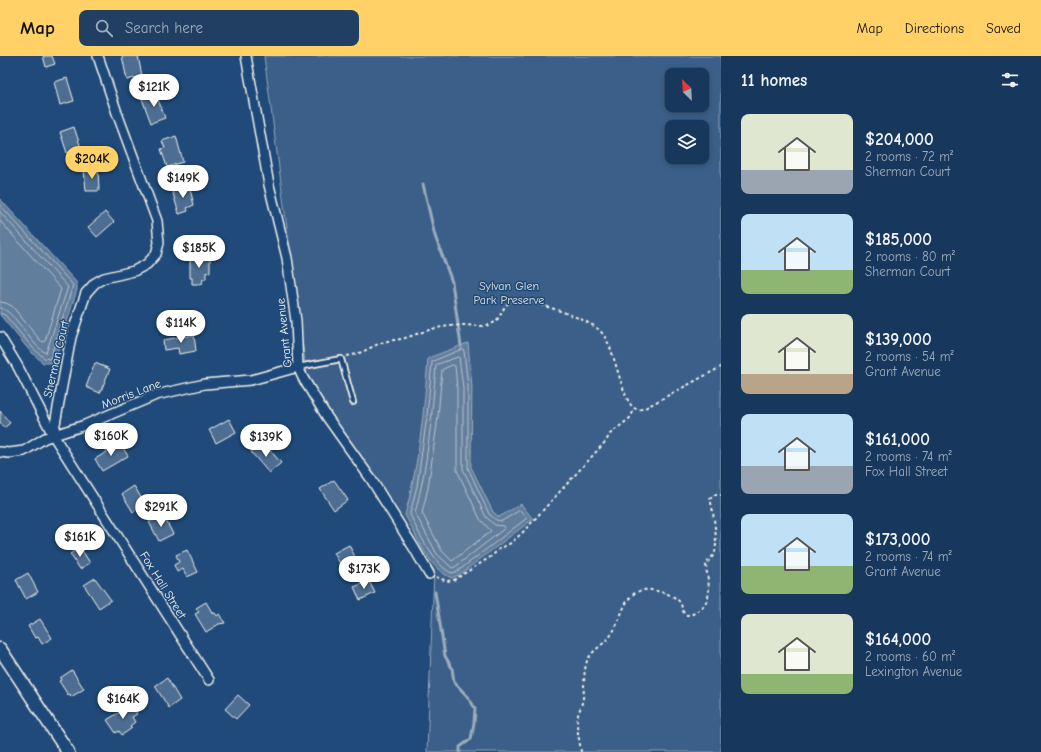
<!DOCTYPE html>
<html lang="en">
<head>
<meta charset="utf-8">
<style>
  body { margin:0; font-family:"Comic Neue",sans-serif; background:#203f62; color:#f1f3f6; height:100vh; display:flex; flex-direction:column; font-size:15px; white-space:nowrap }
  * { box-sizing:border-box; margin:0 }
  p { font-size:13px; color:#9eacbb }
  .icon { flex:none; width:22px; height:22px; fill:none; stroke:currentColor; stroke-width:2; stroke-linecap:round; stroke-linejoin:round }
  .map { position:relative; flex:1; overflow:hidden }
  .sheet { display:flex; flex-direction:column; background:#17385c; width:320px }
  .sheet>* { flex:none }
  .needle { width:26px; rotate:336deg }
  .controls { position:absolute; left:665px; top:12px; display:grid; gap:8px }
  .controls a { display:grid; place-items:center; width:44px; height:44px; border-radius:8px; background:#17385c; box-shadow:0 2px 6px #0003,0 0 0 1px #365272; font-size:20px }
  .price { position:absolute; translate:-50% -34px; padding:0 9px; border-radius:14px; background:#fff; color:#222; font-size:13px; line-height:26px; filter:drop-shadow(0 1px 2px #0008) }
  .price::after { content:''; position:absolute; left:50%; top:24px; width:12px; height:9px; margin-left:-6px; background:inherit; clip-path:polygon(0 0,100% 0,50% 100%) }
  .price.current { background:#ffd166; color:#111 }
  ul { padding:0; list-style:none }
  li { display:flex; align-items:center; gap:12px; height:100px; padding:0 20px }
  li span { display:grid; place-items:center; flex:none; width:112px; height:80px; border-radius:8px; color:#555 }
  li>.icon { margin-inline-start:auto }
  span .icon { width:48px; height:48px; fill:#fffc; stroke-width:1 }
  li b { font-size:17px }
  h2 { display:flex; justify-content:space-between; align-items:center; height:48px; padding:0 20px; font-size:17px }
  header { display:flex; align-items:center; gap:24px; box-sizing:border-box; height:56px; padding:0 20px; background:#ffd166; color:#111 }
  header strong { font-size:19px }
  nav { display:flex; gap:22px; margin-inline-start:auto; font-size:14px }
  .search { width:280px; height:36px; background:#203f62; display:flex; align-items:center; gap:10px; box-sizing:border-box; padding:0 14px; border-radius:8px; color:#9eacbb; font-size:15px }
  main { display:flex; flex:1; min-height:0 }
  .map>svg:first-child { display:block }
  .green { fill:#3a5f88; stroke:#97a8b8; fill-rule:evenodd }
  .water { fill:#627e9d; stroke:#9cacbb }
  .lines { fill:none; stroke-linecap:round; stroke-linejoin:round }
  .shore { stroke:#bac3ca; stroke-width:1 }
  .stream { stroke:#9cacbb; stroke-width:3 }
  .building { fill:#4d6e92; stroke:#f4f1e8 }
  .lane-casing { stroke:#f4f1e8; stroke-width:8 }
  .street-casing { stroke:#f4f1e8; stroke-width:12 }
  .secondary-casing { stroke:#f4f1e8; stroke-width:15 }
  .path { stroke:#f4f1e8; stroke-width:2; stroke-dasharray:3 3; stroke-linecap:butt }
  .lane { stroke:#1f4a7a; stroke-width:4.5 }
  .street { stroke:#1f4a7a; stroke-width:9 }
  .secondary { stroke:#1f4a7a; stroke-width:12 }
  .labels { text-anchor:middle; stroke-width:3; stroke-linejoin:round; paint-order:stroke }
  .park-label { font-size:12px; fill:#e1e2de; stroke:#1f4a7a }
  .street-label { font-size:12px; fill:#f4f1e8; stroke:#1f4a7a }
</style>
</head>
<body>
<header>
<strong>Map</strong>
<div class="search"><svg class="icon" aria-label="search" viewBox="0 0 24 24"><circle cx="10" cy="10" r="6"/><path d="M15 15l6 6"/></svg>Search here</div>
<nav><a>Map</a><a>Directions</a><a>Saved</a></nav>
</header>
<main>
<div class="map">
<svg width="721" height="696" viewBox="0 0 721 696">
  <rect width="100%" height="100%" fill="#1f4a7a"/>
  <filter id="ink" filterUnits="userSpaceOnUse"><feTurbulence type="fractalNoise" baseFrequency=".025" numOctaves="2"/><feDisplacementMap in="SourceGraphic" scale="8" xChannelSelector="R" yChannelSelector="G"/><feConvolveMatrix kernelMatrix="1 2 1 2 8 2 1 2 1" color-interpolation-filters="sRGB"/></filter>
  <g filter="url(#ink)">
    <path class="green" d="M264,0h457v696h-294l7,-182 -127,-193zM672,19h30v30h-30zM672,71h30v30h-30z"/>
    <path class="water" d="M0,143l77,84v7l-23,73h-11l-14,-13 -29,-35z
      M468,287l4,44 -1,80 22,45 6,5 22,-13 12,15 -74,56 -7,3c-24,-9 -35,-42 -47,-63 14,-52 19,-104 23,-157z"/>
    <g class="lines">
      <path class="shore" d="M0,149l73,80 -23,74 -6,-1 -12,-11 -27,-32 -5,-2
        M0,156l68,75 -22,66c-15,-7 -32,-44 -46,-45
        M0,165l61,68 -16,52 -2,1 -3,-2 -28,-34 -6,-3 -6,-1
        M463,293l1,2 4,36v81l21,46 7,6 6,1 18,-11 7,8 -69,53 -6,2c-17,-6 -35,-43 -42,-59l7,-28 10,-70 5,-54z
        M459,301l4,31v81l23,48 9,8 9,1 1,2 -50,39 -3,1 -15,-14 -22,-41c13,-48 17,-98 21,-148z
        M453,309l2,1 2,22v82l23,49 11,12 -39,30 -10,-10 -20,-38 6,-25 10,-71 4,-47z"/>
      <path class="stream" d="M423,128l12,52 17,46 9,64
        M435,536l10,64 7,12 2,14 13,14 8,12 -1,15 -3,16 -11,8v5"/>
    </g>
    <path class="building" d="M43,0h9l3,8 -9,3z
      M122,0h16l4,20 -15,4z
      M67,22l7,23 -14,4 -6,-23z
      M156,38l9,24 -14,5 -9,-24z
      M74,71l7,21 -14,5 -7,-21z
      M176,80l7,26 -16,5 -6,-18 4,-1 -3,-7z
      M98,112l1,23h-13l-2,-22z
      M189,129l5,20 -7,3 1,3 -9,3 -7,-24z
      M105,156l9,10 -17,15 -9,-10z
      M190,201l20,1v15l-4,-1v7h-3l-1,5h-10v-6h-2z
      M194,279l2,16 -17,3 -1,-6 -14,2 -1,-10z
      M95,307l15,6 -10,24 -14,-6z
      M0,355l10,12 -6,5 -4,-6z
      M229,363l7,13 -20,11 -7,-13z
      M263,386l18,21 -12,10 -18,-21z
      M120,387l8,13 -26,15 -7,-12 12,-7 -1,-2 8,-5 1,2z
      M334,424l14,20 -14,10 -14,-21z
      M134,430l11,18 -12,8 -11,-18z
      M163,459l10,19 -14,7 -10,-19z
      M349,489l6,12 -14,8 -7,-12z
      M80,491l10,16 -10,6 -10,-15z
      M187,494l11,22 -11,5 -4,-8 -6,3 -3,-7 5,-3 -3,-7z
      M28,517l10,19 -12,7 -10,-19z
      M95,522l16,22 -12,8 -15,-23z
      M369,525l6,12 -15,7 -6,-13z
      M206,546l7,12 2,-1 2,3 2,-2 6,9 -6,1 -13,8 -11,-18 4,-2 -3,-4z
      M40,563l12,19 -10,6 -4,-7 -3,1 -7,-12z
      M72,614l12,19 -13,8 -1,-3 -2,1 -9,-14 2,-1 -1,-2z
      M167,622l13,22 -11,8 -14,-22z
      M238,639l11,10 -13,14 -11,-10z
      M131,649l6,9 -5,3 3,5 -5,4 2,2 -10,7 -3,-4 -3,2 -9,-13z"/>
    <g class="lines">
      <g class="lane-casing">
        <path id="lane" d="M298,311l43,-8 12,43"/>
      </g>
      <g class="street-casing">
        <path id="street" d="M246,0l23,129 18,73 9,63 2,46 5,11 24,39 44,62 43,69 15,26
          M0,281l17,28 36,70 156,245
          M53,379l18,-98 15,-44 9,-10 9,-5 30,-7 13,-7 9,-10 3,-11 -2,-22 -40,-108 -19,-57
          M0,396l9,1 15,-2 21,-13 40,-13 71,-30 49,-11 46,-4 47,-13"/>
      </g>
      <g class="secondary-casing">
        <path id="secondary" d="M0,593l68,103"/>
      </g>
      <path class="path" d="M347,300c4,-1 8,-1 12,-3 8,-3 16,-8 25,-11 7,-2 14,-2 21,-4 12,-4 25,-9 37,-11 8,-1 17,-2 25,-2 8,1 16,2 24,-1 14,-5 8,-26 31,-23 18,2 63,17 76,28 4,3 7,8 9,12 8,13 16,60 27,67 3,2 6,1 9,1l78,-42
        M436,521l11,4 7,-1 38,-24 7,-7 12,-6 12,-11 83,-91 4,-7 20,-16 5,-10
        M581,696c-1,-10 -4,-20 -4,-30 0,-8 5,-16 6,-24 2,-11 0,-22 3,-33 2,-13 17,-19 25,-30 14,-20 12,-52 46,-44 8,2 20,5 24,13 1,4 2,8 4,11 6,0 9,-1 14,-5 16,-13 8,-28 7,-46 2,-3 8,-8 9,-12 3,-9 -2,-44 -5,-53l4,-4h7"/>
      <use href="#lane" class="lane"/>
      <use href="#street" class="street"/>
      <use href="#secondary" class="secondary"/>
    </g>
  </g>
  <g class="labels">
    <g class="park-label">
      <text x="509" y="234">Sylvan Glen<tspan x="509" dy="14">Park Preserve</tspan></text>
    </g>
    <g class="street-label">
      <text transform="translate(284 277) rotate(-96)" y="4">Grant Avenue</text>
      <text transform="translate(56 303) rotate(-77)" y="4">Sherman Court</text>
      <text transform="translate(131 338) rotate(-21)" y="4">Morris Lane</text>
      <text transform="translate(163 529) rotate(58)" y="4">Fox Hall Street</text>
    </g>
  </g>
</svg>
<div class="controls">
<a><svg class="needle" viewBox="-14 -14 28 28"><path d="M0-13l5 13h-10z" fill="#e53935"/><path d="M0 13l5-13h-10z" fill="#9eacbb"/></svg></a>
<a><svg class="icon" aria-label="layers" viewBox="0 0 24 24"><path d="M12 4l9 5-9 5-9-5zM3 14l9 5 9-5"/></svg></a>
</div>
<b class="price" style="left:154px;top:52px">$121K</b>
<b class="price current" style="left:92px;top:124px">$204K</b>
<b class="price" style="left:183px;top:143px">$149K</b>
<b class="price" style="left:199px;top:213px">$185K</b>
<b class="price" style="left:181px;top:288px">$114K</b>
<b class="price" style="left:111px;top:401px">$160K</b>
<b class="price" style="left:266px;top:402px">$139K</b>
<b class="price" style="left:161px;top:472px">$291K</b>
<b class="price" style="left:80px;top:502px">$161K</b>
<b class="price" style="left:364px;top:534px">$173K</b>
<b class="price" style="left:123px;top:664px">$164K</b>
</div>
<section class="sheet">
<h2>11 homes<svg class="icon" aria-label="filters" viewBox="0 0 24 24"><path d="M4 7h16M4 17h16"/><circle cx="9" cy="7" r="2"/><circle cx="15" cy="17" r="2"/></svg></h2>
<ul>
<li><span style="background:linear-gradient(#dfe7d0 70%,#9aa5b1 0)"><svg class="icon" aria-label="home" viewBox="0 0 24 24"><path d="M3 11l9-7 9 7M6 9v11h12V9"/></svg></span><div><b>$204,000</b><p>2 rooms · 72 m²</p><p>Sherman Court</p></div></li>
<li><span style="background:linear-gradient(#bfe0f5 70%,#8fb573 0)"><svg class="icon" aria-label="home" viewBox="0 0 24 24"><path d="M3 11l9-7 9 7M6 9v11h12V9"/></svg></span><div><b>$185,000</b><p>2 rooms · 80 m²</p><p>Sherman Court</p></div></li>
<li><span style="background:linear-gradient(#dfe7d0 75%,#b9a48a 0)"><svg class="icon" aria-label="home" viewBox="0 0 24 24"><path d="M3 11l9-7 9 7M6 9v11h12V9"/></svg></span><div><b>$139,000</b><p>2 rooms · 54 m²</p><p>Grant Avenue</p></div></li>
<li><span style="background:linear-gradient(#bfe0f5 65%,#9aa5b1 0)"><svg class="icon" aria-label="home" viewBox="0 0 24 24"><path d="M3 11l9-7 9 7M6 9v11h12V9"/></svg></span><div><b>$161,000</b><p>2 rooms · 74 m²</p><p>Fox Hall Street</p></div></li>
<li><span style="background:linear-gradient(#bfe0f5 65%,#8fb573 0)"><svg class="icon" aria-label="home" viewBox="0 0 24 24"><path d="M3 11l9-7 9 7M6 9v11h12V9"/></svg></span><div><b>$173,000</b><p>2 rooms · 74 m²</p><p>Grant Avenue</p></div></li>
<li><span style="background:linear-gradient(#dfe7d0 75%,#8fb573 0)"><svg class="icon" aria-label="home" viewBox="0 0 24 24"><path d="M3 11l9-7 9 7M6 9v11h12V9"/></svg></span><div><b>$164,000</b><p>2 rooms · 60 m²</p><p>Lexington Avenue</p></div></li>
</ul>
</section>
</main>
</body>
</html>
